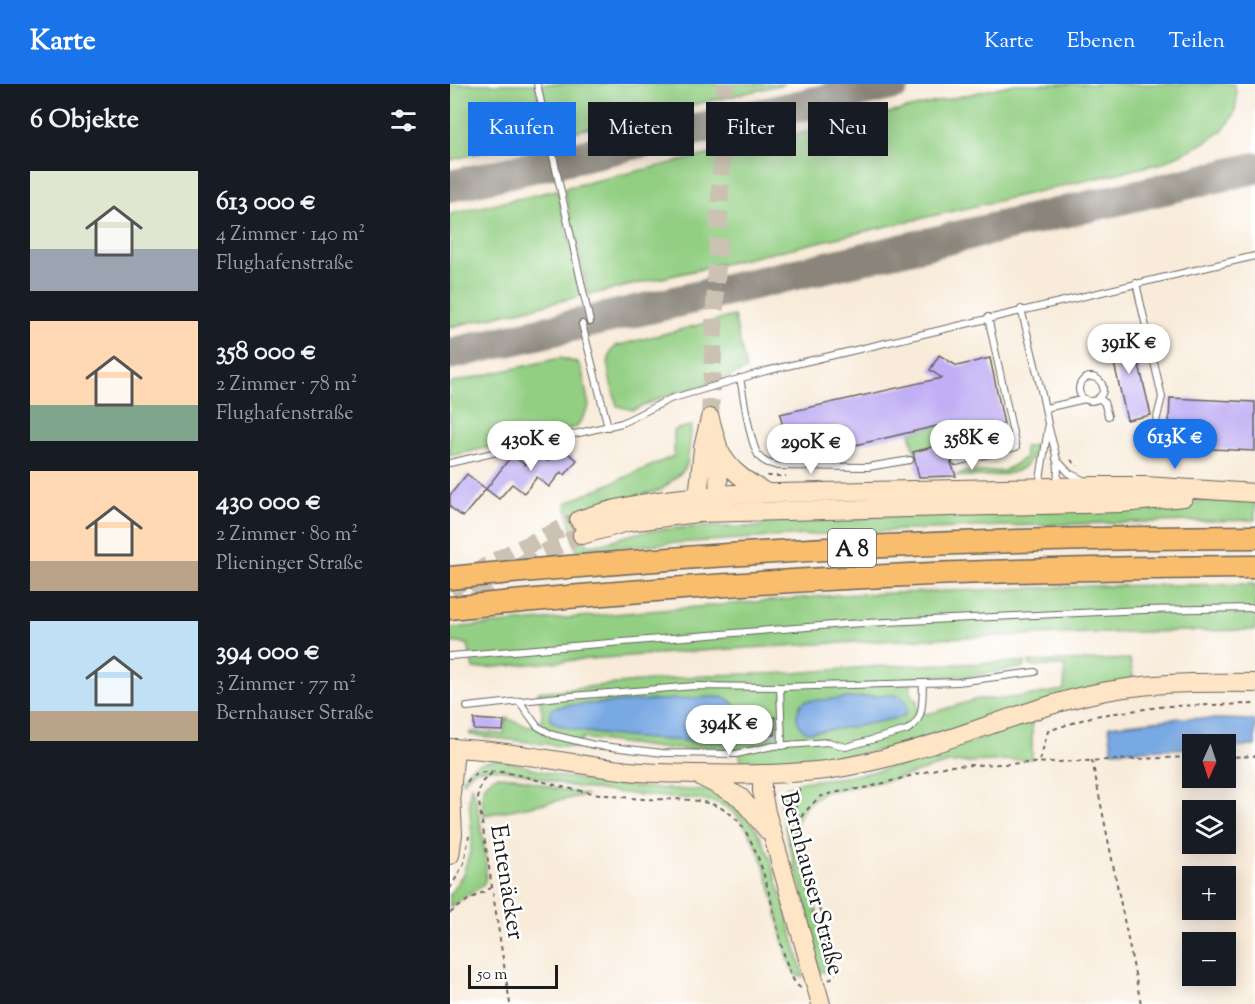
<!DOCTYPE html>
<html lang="de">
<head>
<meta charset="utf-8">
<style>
  body { margin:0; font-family:"Sorts Mill Goudy",serif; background:#20242c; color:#f1f3f6; height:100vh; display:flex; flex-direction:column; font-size:22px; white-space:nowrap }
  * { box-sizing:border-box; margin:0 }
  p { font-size:20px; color:#9ea1a6 }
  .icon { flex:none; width:33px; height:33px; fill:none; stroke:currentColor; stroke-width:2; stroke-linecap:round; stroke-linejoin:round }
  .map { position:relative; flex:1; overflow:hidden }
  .panel { display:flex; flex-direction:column; background:#171b24; width:450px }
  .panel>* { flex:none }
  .banner { position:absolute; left:18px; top:18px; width:570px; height:54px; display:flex; gap:12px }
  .needle { width:39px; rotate:183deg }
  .tools { position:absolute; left:732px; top:650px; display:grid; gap:12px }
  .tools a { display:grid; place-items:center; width:54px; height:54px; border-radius:0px; background:#171b24; box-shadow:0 3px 15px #0003; font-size:30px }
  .scale { position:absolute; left:18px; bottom:15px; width:90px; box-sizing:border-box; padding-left:6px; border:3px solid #1c1c1c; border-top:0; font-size:16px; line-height:21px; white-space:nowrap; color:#1c1c1c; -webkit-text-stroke:4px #fff; paint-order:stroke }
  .price { position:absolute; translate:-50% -51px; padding:0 14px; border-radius:21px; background:#fff; color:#222; font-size:20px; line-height:39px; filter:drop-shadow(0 2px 3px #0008) }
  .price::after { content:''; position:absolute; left:50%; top:36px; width:18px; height:14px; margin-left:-9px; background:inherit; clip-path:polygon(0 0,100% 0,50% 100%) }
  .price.active { background:#1a73e8; color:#fff }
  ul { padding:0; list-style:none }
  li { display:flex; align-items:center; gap:18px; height:150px; padding:0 30px }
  li span { display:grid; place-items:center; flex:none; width:168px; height:120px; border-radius:0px; color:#555 }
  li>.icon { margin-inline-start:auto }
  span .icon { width:72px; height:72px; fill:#fffc; stroke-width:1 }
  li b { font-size:26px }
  h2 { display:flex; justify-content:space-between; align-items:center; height:72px; padding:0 30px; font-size:26px }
  .tag { padding:0 21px; border-radius:0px; background:#171b24; box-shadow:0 3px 15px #0003; font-size:21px; line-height:54px }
  .tag.active { background:#1a73e8; color:#fff }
  header { display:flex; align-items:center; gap:36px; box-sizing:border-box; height:84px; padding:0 30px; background:#1a73e8; color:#fff }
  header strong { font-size:28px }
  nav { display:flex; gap:33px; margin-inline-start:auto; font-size:21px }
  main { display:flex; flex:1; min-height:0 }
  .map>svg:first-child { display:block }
  .green { fill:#93cf83; stroke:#587650; stroke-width:1.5 }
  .water { fill:#79a9e3; stroke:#4a6280; stroke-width:1.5 }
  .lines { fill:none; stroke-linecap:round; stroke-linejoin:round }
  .taxiway { stroke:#8a847a; stroke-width:32 }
  .building { fill:#c0aff4 }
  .secondary-tunnel { stroke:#ccc2b3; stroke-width:18; stroke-dasharray:18 9; stroke-linecap:butt }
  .service-casing { stroke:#69645e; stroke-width:8 }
  .secondary-casing { stroke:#69645e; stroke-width:20 }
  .motorway-casing { stroke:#69645e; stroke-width:25 }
  .path { stroke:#69645e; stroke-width:2; stroke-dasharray:4.5 4.5; stroke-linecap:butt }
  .service { stroke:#fff; stroke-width:6 }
  .secondary { stroke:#fde5c5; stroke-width:18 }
  .motorway { stroke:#f9be6d; stroke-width:22 }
  .labels { text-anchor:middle; stroke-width:5; stroke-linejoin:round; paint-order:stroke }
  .shield { fill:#fff; stroke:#606060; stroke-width:1.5 }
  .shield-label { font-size:22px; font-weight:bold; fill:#1c1c1c }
  .street-label { font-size:24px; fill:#1c1c1c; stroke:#fff }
</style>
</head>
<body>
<header>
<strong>Karte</strong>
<nav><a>Karte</a><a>Ebenen</a><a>Teilen</a></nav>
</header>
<main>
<section class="panel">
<h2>6 Objekte<svg class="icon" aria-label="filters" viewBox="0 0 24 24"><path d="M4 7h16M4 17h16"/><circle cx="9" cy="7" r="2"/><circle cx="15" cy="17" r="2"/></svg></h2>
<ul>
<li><span style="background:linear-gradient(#dfe7d0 65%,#9aa5b1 0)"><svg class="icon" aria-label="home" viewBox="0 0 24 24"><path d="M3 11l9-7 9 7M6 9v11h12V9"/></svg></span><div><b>613 000 €</b><p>4 Zimmer · 140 m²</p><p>Flughafenstraße</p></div></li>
<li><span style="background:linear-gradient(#ffd9b3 70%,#7fa58c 0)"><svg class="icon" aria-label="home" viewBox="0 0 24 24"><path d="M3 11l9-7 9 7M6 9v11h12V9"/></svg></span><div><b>358 000 €</b><p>2 Zimmer · 78 m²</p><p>Flughafenstraße</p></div></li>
<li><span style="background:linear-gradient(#ffd9b3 75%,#b9a48a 0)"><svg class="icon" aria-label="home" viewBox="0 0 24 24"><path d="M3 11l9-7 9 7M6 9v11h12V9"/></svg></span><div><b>430 000 €</b><p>2 Zimmer · 80 m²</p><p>Plieninger Straße</p></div></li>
<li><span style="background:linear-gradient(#bfe0f5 75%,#b9a48a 0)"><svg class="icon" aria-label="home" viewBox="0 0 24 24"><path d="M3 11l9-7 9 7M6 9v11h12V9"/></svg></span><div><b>394 000 €</b><p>3 Zimmer · 77 m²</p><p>Bernhauser Straße</p></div></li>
</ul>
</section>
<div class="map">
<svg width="805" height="920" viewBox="0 0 805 920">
  <rect width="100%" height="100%" fill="#fff"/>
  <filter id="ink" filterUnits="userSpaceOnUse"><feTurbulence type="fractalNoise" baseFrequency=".0167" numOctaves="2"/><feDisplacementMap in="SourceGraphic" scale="12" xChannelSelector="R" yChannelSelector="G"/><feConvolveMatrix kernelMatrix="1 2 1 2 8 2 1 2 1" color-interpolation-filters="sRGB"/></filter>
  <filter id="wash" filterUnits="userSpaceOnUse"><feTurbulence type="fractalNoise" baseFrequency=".008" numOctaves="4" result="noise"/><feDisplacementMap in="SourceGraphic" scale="24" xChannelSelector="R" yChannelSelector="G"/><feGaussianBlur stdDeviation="1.35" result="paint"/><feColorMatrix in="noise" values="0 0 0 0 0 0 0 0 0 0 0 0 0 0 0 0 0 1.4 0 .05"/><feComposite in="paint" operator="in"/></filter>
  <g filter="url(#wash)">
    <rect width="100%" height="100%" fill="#f8ebd9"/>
    <path class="green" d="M0,0h85l11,54 -96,22z
      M88,0h247l-235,53z
      M564,0h220c15,48 -39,62 -72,79l-574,132 -24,-107z
      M107,106l25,106 -132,31v-113z
      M284,232l12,54 -39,15 -35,8 -39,17 -16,-4c-4,-19 -17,-45 -1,-60z
      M110,274l18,5 4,8 7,35 -12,21 -127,29v-73z
      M494,340l4,17 -34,9 -4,-18z
      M242,342l-5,39 -4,6 -22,19 -80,20c-1,3 -3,5 -3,9 0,6 5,21 10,25 7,3 35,-7 45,-10 42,-9 83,-7 125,-7l9,-7 369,-13 75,-6 44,-1v20c-227,3 -453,13 -679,30l-10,-47 108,-47v-25l3,-2z
      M584,361c0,37 -52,31 -77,31l5,-4 42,-1 21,-13 -1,-11z
      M805,500v46c-261,3 -522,15 -782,39l-5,-25 -18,-2v-14l388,-33 252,-9z
      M680,575l4,23 -254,68c-46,10 -92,12 -139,12l-2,-13 -28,2 -51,-3 -78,-10 -5,10 -107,-13v-3l34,2 2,-16 23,9 13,-8v-9l-4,-18 170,-17 86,-2 87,-7 144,-4 -1,5 -57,10 -55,1 -2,13 7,11v9l11,3 50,-15h26l60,-9 1,-24h-36v-4z
      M582,636v39l-84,4 -54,16 -71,13 -17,13 -9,15 1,24 33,119v6l-4,4 -8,-2c-5,-17 -6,-35 -10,-53 -7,-31 -18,-61 -24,-93 -2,-9 -7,-22 -3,-31 6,-16 47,-14 63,-17 65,-10 125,-36 187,-57z
      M46,676l10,1 57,16 75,10 52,3 15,-1 20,5 32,36 14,30 33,117 -7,-1 -6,-9c-16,-47 -20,-116 -56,-153 -16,-16 -39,-15 -60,-16 -37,-3 -73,-6 -109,-13 -28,-6 -55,-19 -85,-16 -8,1 -13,6 -17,13l-2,-1c6,-17 17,-19 34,-21z
      M47,692l19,1 41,12 30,6 -103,20c-3,-16 -5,-32 13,-39z
      M21,702c6,11 20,87 13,97 -6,8 -25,16 -34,24v-13l13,-20 8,-25 1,-13 -3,-37z"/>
    <path class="water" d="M444,611c10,0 12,7 13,16l-4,6 -51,10 -43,5c-15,-3 -15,-24 -4,-31z
      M265,613c5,0 10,0 14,3 10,5 15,31 11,40 -27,4 -172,-2 -189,-20 -2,-3 -1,-5 -1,-9l3,-3 16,-3z
      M730,634l75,2v26l-29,1v-3h-34v4l-80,3 -3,-25z"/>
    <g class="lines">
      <path class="taxiway" d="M0,102l444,-102
        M0,270l805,-186"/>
    </g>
    <g id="blocks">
      <path class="building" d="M669,245h6l7,6 19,80 -24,5 -18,-79 2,-6z
        M489,271l18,11 33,-8 14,66 -51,12 -3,-13 -155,36 -4,-18 -5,1 -6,-28 162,-36 -12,-8z
        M720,314l85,4v49l-87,-4z
        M498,359l4,16 -1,4 5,13 -37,1 -6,-25z
        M110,363l17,13 -12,15 -4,-3 -12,15 -12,-10 -13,16 -12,-9 -13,15 -13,-10 26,-34 13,10 11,-13 12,9z
        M17,390l19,15 -23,28 -13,-10v-12z
        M310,633h15v18h-15z
        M24,635l30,2 -1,10 -29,-1z"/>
    </g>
  </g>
  <g filter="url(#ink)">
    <use href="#blocks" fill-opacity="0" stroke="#69645e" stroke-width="1.5"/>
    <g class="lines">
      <path class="secondary-tunnel" d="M260,334l15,-334
        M0,505l43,-27 86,-42
        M1,525c40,-30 86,-54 131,-74"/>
      <g class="service-casing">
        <path id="service" d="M87,0l53,238
          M686,199l26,114 -10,41
          M571,225c10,39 20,76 27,115 4,19 14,41 8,60
          M132,240l26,103
          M629 305a12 12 0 1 1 24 0a12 12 0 1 1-24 0Z
          M290,294c4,19 9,62 18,77 4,7 12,9 20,11l90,1 42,-7
          M648,314l6,4 4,14
          M596,324l39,-9
          M606,375l13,14 14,7
          M506,378l60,-15 -28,-130
          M0,379l172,-40 48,-24 96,-28 489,-115
          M589,402l9,-58
          M0,572l395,-32 298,-14 112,-2
          M330,603l2,59
          M69,617l18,25 16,9 41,10 69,8 73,1 37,-8 55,-4 18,5 61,-17c18,-10 15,-29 16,-47
          M17,623l92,-10 136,-11 85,1 178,-5 77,-10"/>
      </g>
      <g class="secondary-casing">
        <path id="secondary" d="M260,335l9,31 -1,57
          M269,366c11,22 28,32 48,43
          M247,424l6,-60 7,-30
          M129,436c50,-18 102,-23 155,-26l363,-8h48l110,7
          M132,451l46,-13 69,-9 425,-10 62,-6
          M0,664c58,2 114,15 171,22 26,4 52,3 77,4 43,1 85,1 128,-4 89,-12 170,-52 257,-74 57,-14 114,-14 172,-13
          M312,690v17l4,21 55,192
          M250,692l40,21 28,34
          M0,771l3,-21 -2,-40 4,-46"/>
      </g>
      <g class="motorway-casing">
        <path id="motorway" d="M0,494c267,-27 537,-40 805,-41
          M0,524c267,-27 537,-40 805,-41"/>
      </g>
      <path class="path" d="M621,376l7,6
        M317,392h19
        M776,673l29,-1
        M590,676l8,-29 46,-15 73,-10 88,-2
        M642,676l49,244
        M42,689l-11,10 -3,13 32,208
        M17,699c13,-23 61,-5 81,0 30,9 63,13 94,16 25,1 58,-3 81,10 52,27 52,166 78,179
        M349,704l-4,23 6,8
        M0,805l14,-26 5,-27
        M0,829l18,-13 23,-12
        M379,896l6,-5v-12l-31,-106 -5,-22 1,-14 3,-7 16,-17 13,-4 37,-6 78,-21 245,-9"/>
      <use href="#service" class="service"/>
      <use href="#secondary" class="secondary"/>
      <use href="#motorway" class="motorway"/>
    </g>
  </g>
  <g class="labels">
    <rect class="shield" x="378" y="445" width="48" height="38" rx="4.5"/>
    <g class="shield-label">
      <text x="402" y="472">A 8</text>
    </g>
    <g class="street-label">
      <text transform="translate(58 798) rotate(81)" y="8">Entenäcker</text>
      <text transform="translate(363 799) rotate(75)" y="8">Bernhauser Straße</text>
    </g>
  </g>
</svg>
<div class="tools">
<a><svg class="needle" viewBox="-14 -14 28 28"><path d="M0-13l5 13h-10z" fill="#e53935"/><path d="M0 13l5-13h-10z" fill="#9ea1a6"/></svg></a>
<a><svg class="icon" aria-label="layers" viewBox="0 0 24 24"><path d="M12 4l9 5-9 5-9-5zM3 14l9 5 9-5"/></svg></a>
<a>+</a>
<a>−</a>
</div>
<div class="scale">50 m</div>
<b class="price" style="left:679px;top:291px">391K €</b>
<b class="price active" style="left:725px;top:386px">613K €</b>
<b class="price" style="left:522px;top:387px">358K €</b>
<b class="price" style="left:81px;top:388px">430K €</b>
<b class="price" style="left:361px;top:391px">290K €</b>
<b class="price" style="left:279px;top:672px">394K €</b>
<div class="banner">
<a class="tag active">Kaufen</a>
<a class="tag">Mieten</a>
<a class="tag">Filter</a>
<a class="tag">Neu</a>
</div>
</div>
</main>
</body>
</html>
